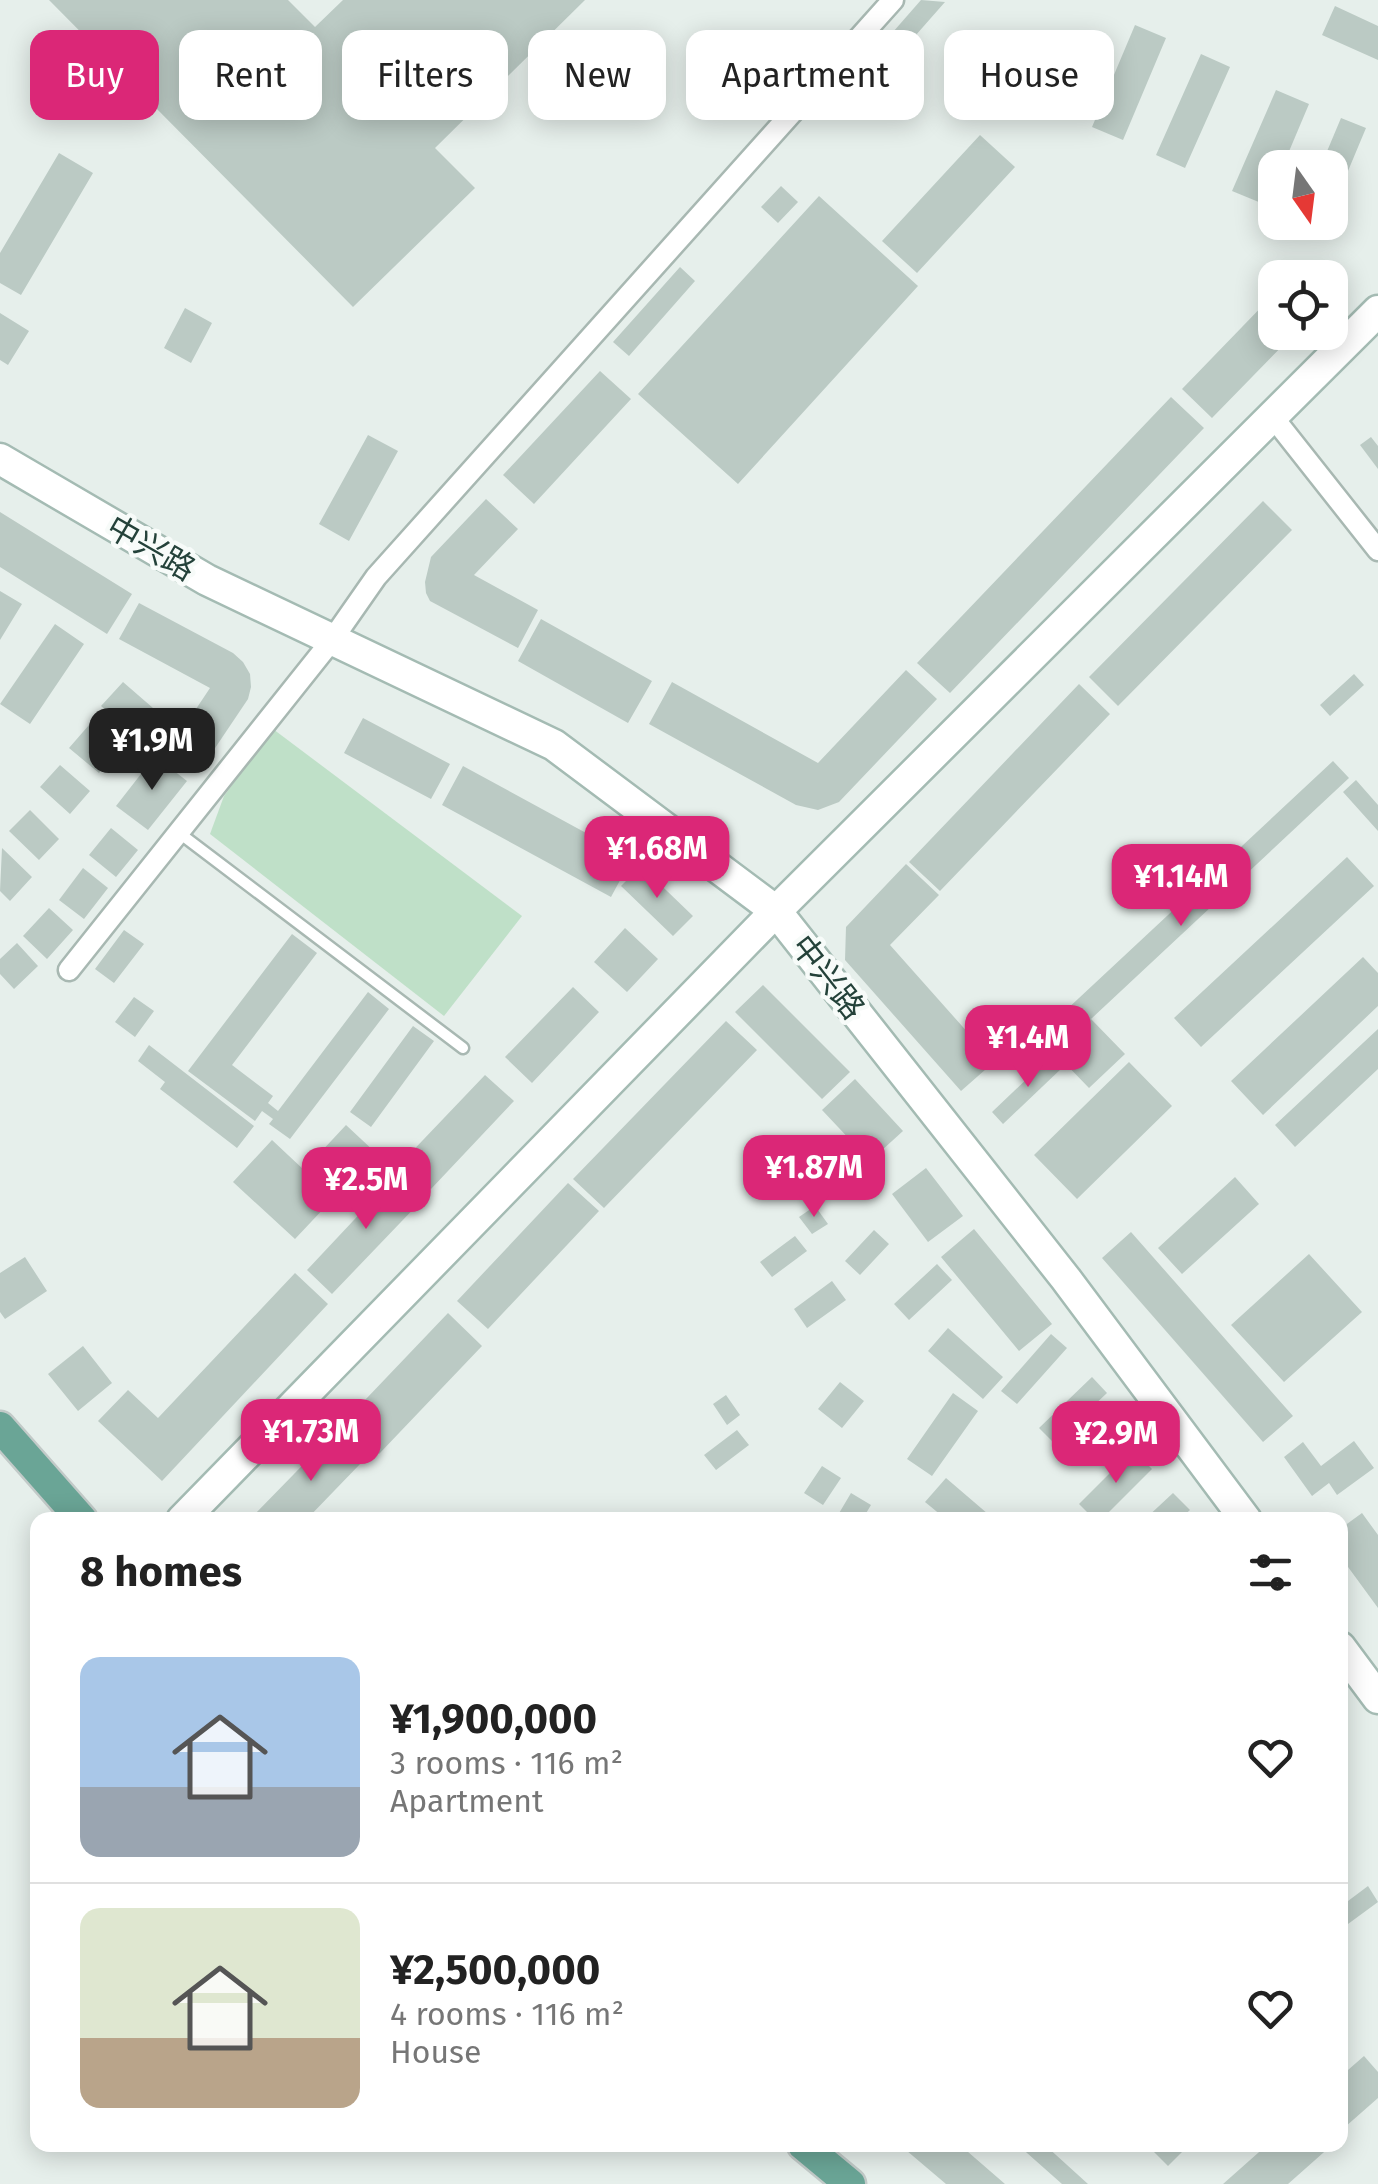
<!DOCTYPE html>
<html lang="en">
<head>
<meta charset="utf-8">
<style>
  body { margin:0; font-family:"Fira Sans","Noto Sans SC",sans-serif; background:#f2f2f2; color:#222; height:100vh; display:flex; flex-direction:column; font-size:38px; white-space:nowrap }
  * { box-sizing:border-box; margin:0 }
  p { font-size:32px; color:#767676 }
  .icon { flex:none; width:55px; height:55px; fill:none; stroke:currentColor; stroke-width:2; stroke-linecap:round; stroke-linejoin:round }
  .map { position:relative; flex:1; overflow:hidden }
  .side { position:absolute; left:30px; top:1512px; width:1318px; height:640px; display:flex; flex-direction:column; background:#fff; border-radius:20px; box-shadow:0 5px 25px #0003 }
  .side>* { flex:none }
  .guide { position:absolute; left:30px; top:30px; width:1320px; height:90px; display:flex; gap:20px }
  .needle { width:65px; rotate:166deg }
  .controls { position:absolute; left:1258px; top:150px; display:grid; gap:20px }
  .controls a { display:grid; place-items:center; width:90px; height:90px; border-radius:20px; background:#fff; box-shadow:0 5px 25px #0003; font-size:50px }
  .price { position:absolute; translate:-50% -85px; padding:0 22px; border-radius:20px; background:#db2777; color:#fff; font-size:32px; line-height:65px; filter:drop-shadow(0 2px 5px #0008) }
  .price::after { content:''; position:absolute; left:50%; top:60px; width:30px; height:22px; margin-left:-15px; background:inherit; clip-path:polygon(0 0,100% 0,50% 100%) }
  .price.selected { background:#222; color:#fff }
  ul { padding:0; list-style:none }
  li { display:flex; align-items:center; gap:30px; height:250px; padding:0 50px }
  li+li { border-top:2px solid #e0e0e0 }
  li span { display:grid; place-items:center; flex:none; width:280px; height:200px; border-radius:20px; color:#555 }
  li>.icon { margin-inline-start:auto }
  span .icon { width:120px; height:120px; fill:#fffc; stroke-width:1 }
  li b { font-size:42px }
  h2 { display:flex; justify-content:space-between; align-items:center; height:120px; padding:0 50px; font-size:42px }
  .pill { padding:0 35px; border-radius:20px; background:#fff; box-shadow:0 5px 25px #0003; font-size:35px; line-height:90px }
  .pill.selected { background:#db2777; color:#fff }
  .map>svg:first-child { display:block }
  .green { fill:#bfe0c8 }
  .building { fill:#bbcac4 }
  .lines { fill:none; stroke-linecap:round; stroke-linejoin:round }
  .lane-casing { stroke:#a8b8b2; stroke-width:15 }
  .street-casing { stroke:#a8b8b2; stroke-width:25 }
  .secondary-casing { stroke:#a4bbb3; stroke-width:35 }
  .primary-casing { stroke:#c2cac8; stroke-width:35 }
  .lane { stroke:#fff; stroke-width:10 }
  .street { stroke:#fff; stroke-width:20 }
  .secondary { stroke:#fff; stroke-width:30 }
  .primary { stroke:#6aa596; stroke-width:30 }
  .labels { text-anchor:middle; stroke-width:9; stroke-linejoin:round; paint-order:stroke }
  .street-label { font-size:32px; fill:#24423a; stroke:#f7fbf9 }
</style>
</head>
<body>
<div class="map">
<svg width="1378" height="2184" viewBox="0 0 1378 2184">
  <rect width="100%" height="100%" fill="#e6efeb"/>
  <path class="green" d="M273,729l249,187 -78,100 -234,-182 14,-38z"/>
  <path class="building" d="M49,0h239l27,27 28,-27h242l-150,148 40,40 -122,119z
    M921,0l24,2 -66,75 -14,-13z
    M1335,6l43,20v34l-56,-25z
    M1135,25l31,13 -43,102 -31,-13z
    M1201,54l29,13 -45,101 -29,-13z
    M1276,90l33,14 -27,64h-7v15l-9,22 -34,-14z
    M1341,118l25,10 -36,86v-46h-10z
    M980,135l35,32 -98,106 -35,-32z
    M59,153l34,20 -72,122 -21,-12v-30z
    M781,186l17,16 -20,21 -17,-16z
    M819,196l99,90 -180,198 -100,-90z
    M680,267l15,14 -66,75 -16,-14z
    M1275,293v39h21l-84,86 -30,-29z
    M185,308l27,15 -21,40 -27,-15z
    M0,313l29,18 -21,34 -8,-5z
    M600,371l31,28 -97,105 -31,-29z
    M1171,397l33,31 -254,265 -33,-30z
    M368,435l30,16 -49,90 -30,-17z
    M1371,437l7,9v23l-18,-24z
    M486,499l32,30 -44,46 64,35 -20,38 -88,-47 -4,-8 -1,-11 6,-25z
    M1263,501l29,29 -174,176 -29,-29z
    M0,512l132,82 -25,40 -107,-67z
    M0,591l22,13 -22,36z
    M139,603l94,50 10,9 7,12 1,13 -3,12 -45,67 -31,-21 38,-57 -91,-49z
    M541,619l111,62 -24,42 -110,-62z
    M55,624l29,20 -54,80 -30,-20z
    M906,670l31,29 -98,103 -21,8 -22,-5 -147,-81 23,-42 146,81z
    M1354,674l10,11 -34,31 -10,-11z
    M123,682l30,26 -22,24 -30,-26z
    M1079,684l31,30 -170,177 -31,-29z
    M363,718l87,46 -19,35 -87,-46z
    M89,725l29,25 -19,23 -30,-25z
    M155,756l32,25 -39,49 -32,-24z
    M1333,761l16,17 -258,241 34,35 -36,34 -33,-34 25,-24 -17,-18z
    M60,765l30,26 -20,23 -30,-27z
    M463,766l169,92 -21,39 -169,-92z
    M1356,780l22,25v26l-35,-39z
    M30,810l29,29 -20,21 -30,-29z
    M111,828l27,22 -22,27 -27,-22z
    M2,848l30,29 -22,24 -10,-10z
    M1347,857l27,29 -173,161 -27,-29z
    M906,864l33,31 -49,50 104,117 -33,29 -116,-131 1,-33z
    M641,866l52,50 -20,20 -52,-50z
    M83,868l25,20 -24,31 -25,-19z
    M49,908l24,22 -26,29 -24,-23z
    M625,928l33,31 -31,33 -33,-30z
    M124,930l20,14 -30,39 -19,-14z
    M292,934l25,19 -85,112 41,31 -5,7 10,8 90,-119 21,17 -99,130 -21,-15 4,-5 -11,-8 -7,10 -67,-50z
    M17,943l21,23 -24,23 -14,-15v-15z
    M1363,957l15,16v33l-115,109 -32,-34z
    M763,985l87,87 -28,27 -87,-87z
    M573,987l26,25 -67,71 -27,-26z
    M134,997l20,14 -19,26 -20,-15z
    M1044,1011l20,23 -20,18 -21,-23z
    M726,1021l31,29 -153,158 -31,-29z
    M413,1026l21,15 -63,86 -21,-15z
    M1378,1029v40l-83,78 -20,-22z
    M149,1045l105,81 -17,22 -77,-59 5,-7 -27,-21z
    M1052,1055l11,12 -60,57 -11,-12z
    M1129,1062l43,44 -95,93 -43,-44z
    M485,1075l29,26 -83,88 -29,-27z
    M855,1079l48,52 -33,30 -48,-51z
    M346,1125l30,28 -81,86 -62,-57 39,-42 32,30z
    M390,1167l33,32 -91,95 -25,-24 76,-81 -7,-6z
    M926,1168l37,48 -35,26 -36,-48z
    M1235,1177l24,27 -77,70 -24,-26z
    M568,1183l31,28 -111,118 -31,-28z
    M815,1206l13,18 -16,10 -13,-17z
    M974,1229l78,95 -33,27 -78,-94z
    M874,1230l15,14 -29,31 -15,-14z
    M1131,1232l162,184 -30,26 -161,-184z
    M795,1236l12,15 -35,26 -12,-15z
    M1309,1254l53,58 -78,70 -53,-57z
    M25,1257l22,34 -42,28 -5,-7v-39z
    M937,1264l15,16 -43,40 -15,-16z
    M295,1273l33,31 -166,177 -64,-60 30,-31 30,28z
    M832,1281l14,19 -39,28 -13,-19z
    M448,1313l34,33 -103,108 -34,-33z
    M948,1328l55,49 -20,22 -55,-48z
    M1051,1334l16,14 -50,56 -16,-13z
    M83,1346l29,37 -34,28 -30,-37z
    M1092,1377l15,16 -53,50 -15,-15z
    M840,1382l24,19 -22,27 -24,-19z
    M953,1393l25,18 -46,65 -25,-17z
    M726,1395l14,20 -13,10 -14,-21z
    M737,1430l12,15 -33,25 -12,-15z
    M333,1434l29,28 -56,58h-57z
    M1354,1441l20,27 -37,27 -8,-12 -17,13 -28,-39 19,-15 18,24z
    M1133,1450l19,19 -51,51h-6l-16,-16z
    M822,1466l19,12 -18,27 -19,-12z
    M946,1478l49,42h-48l-22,-18z
    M851,1493l20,12 -9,15h-27z
    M1173,1493l17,17 -11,10h-35z
    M1362,1513l16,22v73l-38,-52v-27z
    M1368,1886l10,16 -30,22 -8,-11v-6z
    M1364,2056l14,16v26l-33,29 -5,-6v-44z
    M900,2145h60l45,39h-59z
    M1018,2145h27l43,39h-26z
    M1147,2145h42l-21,21z
    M1267,2145h65l-44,39h-65z"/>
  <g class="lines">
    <g class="lane-casing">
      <path id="lane" d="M178,832l285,216"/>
    </g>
    <g class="street-casing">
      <path id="street" d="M1272,416l106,134
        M69,970l263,-330 44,-63 517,-577"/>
    </g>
    <g class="secondary-casing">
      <path id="secondary" d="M0,459l207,121 347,165 222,166 290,368 180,241
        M182,1520l594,-609 602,-600
        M1340,1647l38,51"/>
    </g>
    <g class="primary-casing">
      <path id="primary" d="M0,1427l82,93
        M803,2145l47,39"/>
    </g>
    <use href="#lane" class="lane"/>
    <use href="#street" class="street"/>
    <use href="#secondary" class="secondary"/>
    <use href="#primary" class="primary"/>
  </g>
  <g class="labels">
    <g class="street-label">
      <text transform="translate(151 548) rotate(30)" y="11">中兴路</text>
      <text transform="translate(828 977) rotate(52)" y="11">中兴路</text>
    </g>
  </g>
</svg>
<div class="controls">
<a><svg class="needle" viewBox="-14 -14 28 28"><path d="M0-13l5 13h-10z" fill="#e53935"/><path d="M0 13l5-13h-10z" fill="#767676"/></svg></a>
<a><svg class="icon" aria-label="locate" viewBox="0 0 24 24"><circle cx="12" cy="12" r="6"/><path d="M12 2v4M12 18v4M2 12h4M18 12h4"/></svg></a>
</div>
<b class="price selected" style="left:152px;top:793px">¥1.9M</b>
<b class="price" style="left:657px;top:901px">¥1.68M</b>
<b class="price" style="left:1181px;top:929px">¥1.14M</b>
<b class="price" style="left:1028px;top:1090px">¥1.4M</b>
<b class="price" style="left:814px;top:1220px">¥1.87M</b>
<b class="price" style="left:366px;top:1232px">¥2.5M</b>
<b class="price" style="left:311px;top:1484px">¥1.73M</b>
<b class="price" style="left:1116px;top:1486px">¥2.9M</b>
<div class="guide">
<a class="pill selected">Buy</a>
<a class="pill">Rent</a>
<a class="pill">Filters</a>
<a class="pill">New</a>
<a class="pill">Apartment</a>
<a class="pill">House</a>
</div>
<section class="side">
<h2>8 homes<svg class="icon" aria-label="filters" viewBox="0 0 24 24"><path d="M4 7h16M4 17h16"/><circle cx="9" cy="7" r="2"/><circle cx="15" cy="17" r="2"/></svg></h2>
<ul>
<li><span style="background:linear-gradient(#a9c7e8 65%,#9aa5b1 0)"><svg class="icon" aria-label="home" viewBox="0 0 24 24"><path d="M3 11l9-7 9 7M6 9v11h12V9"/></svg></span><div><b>¥1,900,000</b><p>3 rooms · 116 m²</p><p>Apartment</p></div><svg class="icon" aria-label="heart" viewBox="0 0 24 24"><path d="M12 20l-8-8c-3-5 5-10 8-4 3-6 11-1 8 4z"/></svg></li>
<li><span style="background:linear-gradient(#dfe7d0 65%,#b9a48a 0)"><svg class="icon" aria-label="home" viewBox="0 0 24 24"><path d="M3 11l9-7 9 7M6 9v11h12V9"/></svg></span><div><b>¥2,500,000</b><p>4 rooms · 116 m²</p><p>House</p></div><svg class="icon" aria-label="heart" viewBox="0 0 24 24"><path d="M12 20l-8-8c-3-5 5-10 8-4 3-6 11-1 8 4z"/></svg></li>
</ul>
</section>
</div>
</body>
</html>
